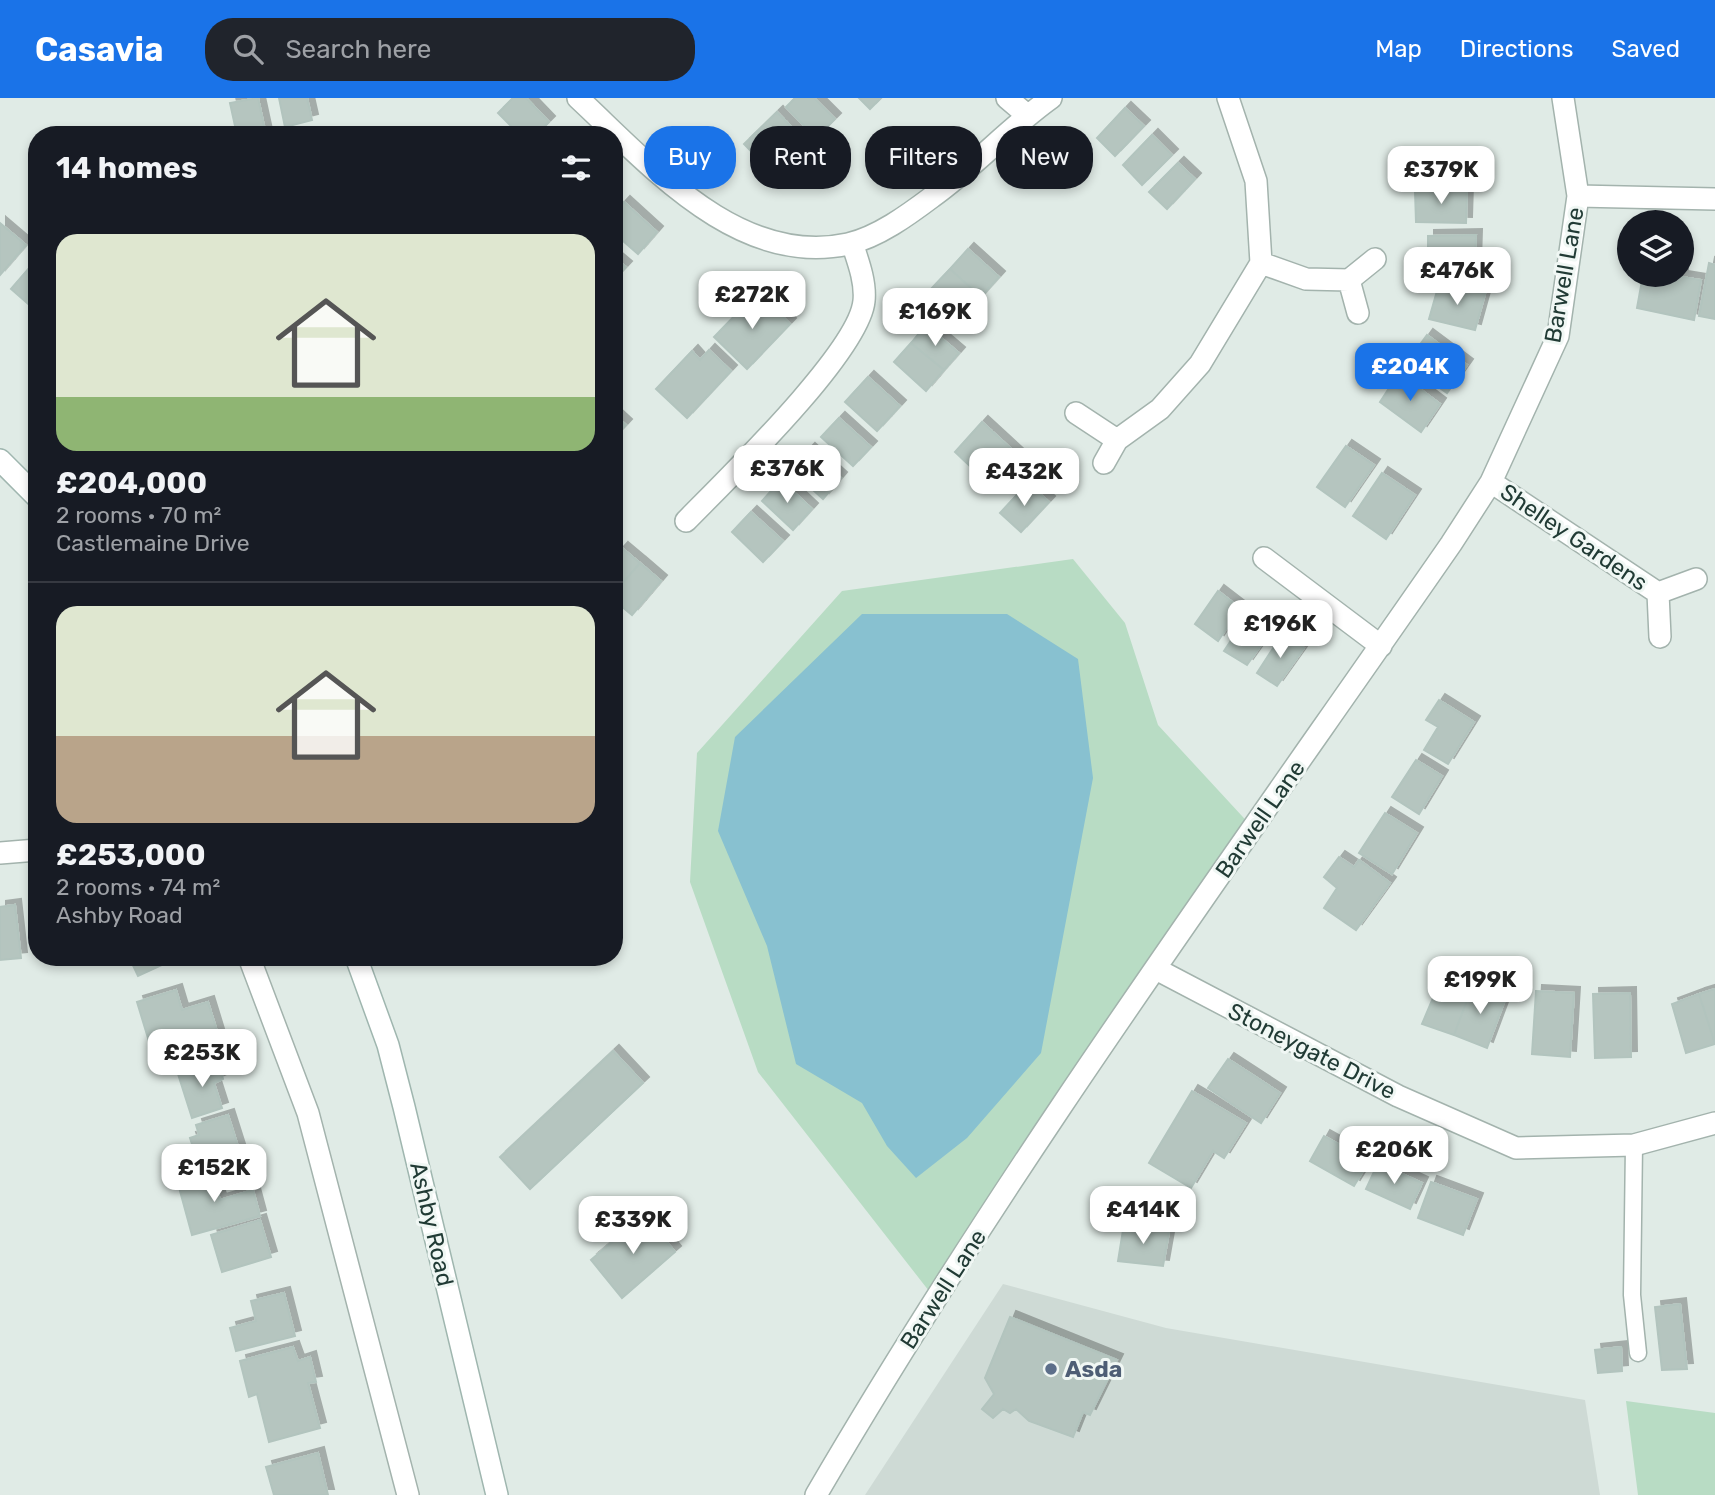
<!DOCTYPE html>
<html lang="en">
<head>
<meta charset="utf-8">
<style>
  body { margin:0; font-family:Rubik,sans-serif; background:#20242c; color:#f1f3f6; height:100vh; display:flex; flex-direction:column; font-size:26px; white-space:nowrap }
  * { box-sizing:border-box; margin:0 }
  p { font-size:23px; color:#9ea1a6 }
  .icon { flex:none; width:38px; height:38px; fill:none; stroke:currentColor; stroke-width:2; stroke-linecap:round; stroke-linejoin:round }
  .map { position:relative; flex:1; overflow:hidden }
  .panel { position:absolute; left:28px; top:28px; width:595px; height:840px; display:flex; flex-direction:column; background:#171b24; border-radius:28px; box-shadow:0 4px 10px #0003 }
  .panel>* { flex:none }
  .hud { position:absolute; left:644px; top:28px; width:665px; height:63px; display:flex; gap:14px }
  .controls { position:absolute; left:1617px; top:112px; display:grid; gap:14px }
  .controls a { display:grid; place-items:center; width:77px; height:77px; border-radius:50%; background:#171b24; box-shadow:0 4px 10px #0003; font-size:35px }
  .price { position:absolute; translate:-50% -60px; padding:0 16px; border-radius:14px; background:#fff; color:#222; font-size:23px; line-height:46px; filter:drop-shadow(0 2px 4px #0008) }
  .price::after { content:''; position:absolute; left:50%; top:42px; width:21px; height:16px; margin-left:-10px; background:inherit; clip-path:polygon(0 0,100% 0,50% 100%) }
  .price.selected { background:#1a73e8; color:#fff }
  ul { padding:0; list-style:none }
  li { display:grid; align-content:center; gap:14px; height:371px; padding:0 28px }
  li+li { border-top:2px solid #363941 }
  li span { display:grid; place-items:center; height:217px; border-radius:21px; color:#555 }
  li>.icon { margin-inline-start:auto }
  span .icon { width:126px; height:126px; fill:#fffc; stroke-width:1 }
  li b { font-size:30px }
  h2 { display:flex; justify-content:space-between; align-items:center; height:84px; padding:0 28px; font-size:30px }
  .tag { padding:0 24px; border-radius:28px; background:#171b24; box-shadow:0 4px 10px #0003; font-size:24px; line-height:63px }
  .tag.selected { background:#1a73e8; color:#fff }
  header { display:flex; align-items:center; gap:42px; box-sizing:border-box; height:98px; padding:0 35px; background:#1a73e8; color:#fff }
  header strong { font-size:33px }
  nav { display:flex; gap:38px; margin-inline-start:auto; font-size:24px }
  .search { width:490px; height:63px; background:#20242c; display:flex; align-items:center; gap:18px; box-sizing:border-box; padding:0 24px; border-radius:28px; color:#9ea1a6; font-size:26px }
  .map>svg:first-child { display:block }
  .built { fill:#cedad5 }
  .green { fill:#b8dcc4 }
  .water { fill:#88c1d0 }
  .building { fill:#b5c5bf; stroke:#b2c4be; stroke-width:2; filter:url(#shadow) }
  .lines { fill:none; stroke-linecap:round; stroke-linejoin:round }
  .service-casing { stroke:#a3b3ad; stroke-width:19 }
  .minor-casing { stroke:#a3b3ad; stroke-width:24 }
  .secondary-casing { stroke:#9fb6af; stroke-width:24 }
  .service { stroke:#fff; stroke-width:16 }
  .minor { stroke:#fff; stroke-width:21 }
  .secondary { stroke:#fff; stroke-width:21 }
  .service-dot { fill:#5c6f8a; stroke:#f0f7f4; stroke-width:2.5 }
  .labels { text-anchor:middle; stroke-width:6; stroke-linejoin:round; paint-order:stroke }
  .street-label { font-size:23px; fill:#213b35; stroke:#f0f7f4 }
  .service-label { font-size:23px; font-weight:bold; fill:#4e5e75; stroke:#f0f7f4; text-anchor:start }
</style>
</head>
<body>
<header>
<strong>Casavia</strong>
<div class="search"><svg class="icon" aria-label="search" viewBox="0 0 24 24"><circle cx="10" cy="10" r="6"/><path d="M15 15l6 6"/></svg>Search here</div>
<nav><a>Map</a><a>Directions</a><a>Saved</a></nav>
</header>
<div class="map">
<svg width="1715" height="1397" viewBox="0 0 1715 1397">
  <defs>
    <filter id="shadow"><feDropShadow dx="6" dy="-6" stdDeviation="0" flood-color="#0004"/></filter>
  </defs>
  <rect width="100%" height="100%" fill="#e0ebe6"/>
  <path class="built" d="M1003,1186l163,44 419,72 15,95h-735z"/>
  <path class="green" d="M1073,461l52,64 33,102 96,104 -318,471 -178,-228 -68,-190 7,-129 145,-162z
    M1626,1303l89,12v82h-77z"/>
  <path class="water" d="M862,516h145l71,45 15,119 -52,275 -74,85 -51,40 -29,-32 -25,-43 -66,-39 -29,-118 -49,-115 17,-94z"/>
  <path class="building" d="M258,0l8,37h-29l-7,-32z
    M279,0h28l5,22 -27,7z
    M513,0h13l23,24 -13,13h-16l-22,-22z
    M795,0h19l21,21 -19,19 -30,-31z
    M859,0h22l-11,11z
    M1125,10l19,18 -29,30 -18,-18z
    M777,14l31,32 -33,32 -31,-32z
    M1152,37l20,20 -30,30 -19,-20z
    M1178,65l17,16 -28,30 -18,-17z
    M1467,92l-1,33 -50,-1 -1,-31z
    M624,104l33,30 -19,22 -24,-21v-20z
    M0,125l26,22 -26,30z
    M1476,137l-1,32h-47v-31z
    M968,151l31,28 -18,20 -31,-28z
    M614,159l12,10 -12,13z
    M37,161v49l-2,2 -24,-21z
    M1709,165l6,2v54l-16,-3z
    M950,171l31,28 -19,21 -31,-29z
    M1682,173v6l19,3 -7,40 -57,-12 6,-33h39z
    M1439,186l46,10 -10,36 -46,-11z
    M758,194l32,32 -43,45 -33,-32z
    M926,227l33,28 -15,17 -33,-27z
    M1427,237l40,30 -20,28 -41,-29z
    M911,245l33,27 -18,21 -32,-29z
    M709,252l22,21 -44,47 -31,-29 36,-38 8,9z
    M1399,275l41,31 -19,28 -41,-30z
    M868,279l32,29 -23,25 -32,-29z
    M614,316l12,11 -12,13z
    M839,320l32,29 -18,19 -32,-29z
    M982,324l38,35 -28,30 -37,-35z
    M1346,348l28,19 -29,42 -28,-20z
    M809,351l32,29 -18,21 -33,-30z
    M1382,375l33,22 -29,44 -33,-23z
    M781,382l31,29 -19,21 -31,-29z
    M1028,385l21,19 -28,30 -21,-19z
    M751,414l32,29 -20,21 -31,-30z
    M622,450l18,15 -26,30v-36z
    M640,465l21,18 -29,34 -18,-15v-7z
    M1218,493l22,17 -22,33 -23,-17z
    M1250,514l23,16 -26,37 -23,-14z
    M1283,535l21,15 -27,38 -20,-13z
    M1439,602l35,22 -26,42 -24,-14 14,-23 -12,-7z
    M1416,662l26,16 -23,38 -27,-17z
    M1385,715l32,20 -25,41 -33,-21z
    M1339,759l15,10 5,-7 31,23 -34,47 -32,-22 13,-20 -13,-11z
    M37,802v52h-3l-5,-51z
    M15,807l6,53 -21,2v-53z
    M129,859h50l-41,19z
    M1444,874l29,12 -19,51 -32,-11z
    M1473,886l33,13 -19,51 -33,-13z
    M1715,891v55l-16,-50z
    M176,892l6,20 26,-8 12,39 -65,20 -18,-59z
    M1536,893l38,2 -4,64 -38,-3z
    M1630,895l1,64 -36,1 -2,-64z
    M1699,896l16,50 -29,9 -14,-49z
    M613,953l30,32 -113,106 -30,-32z
    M1228,961l52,34 -19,30 -53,-35z
    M218,964l5,17 -9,4 8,25 -30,10 -14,-44z
    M1192,993l54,32 -22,35 -11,-7 -22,37 -42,-25z
    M228,1017l14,44 -41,13 -11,-34 9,-3 -3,-10z
    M1324,1038l45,25 -15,25 -44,-25z
    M1378,1065l44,20 -12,26 -44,-20z
    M212,1073l8,29 33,-10 7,26 -68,19 -15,-55z
    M1431,1084l46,17 -14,36 -45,-17z
    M644,1117l31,37 -53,46 -31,-38z
    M260,1122l11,37 -49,15 -11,-37z
    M1124,1126l45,8 -6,34 -45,-5z
    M284,1195l11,43 -59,15 -6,-23 26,-7 -5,-20z
    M1680,1206l7,65 -25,1 -7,-63z
    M1010,1219l107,43 -27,55 -7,-3 -10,25 -44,-16 -13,-12 -6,4 -7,-4 -10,9 -11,-9 12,-15 -9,-16z
    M293,1249l5,14 12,-4 6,25 -8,1 12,45 -51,14 -12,-48 -8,3 -9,-36z
    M1621,1249l1,24 -24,2 -3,-23z
    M318,1355l10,42h-54l-8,-28z"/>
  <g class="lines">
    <g class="service-casing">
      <path id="service" d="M1634,1047l-2,150 6,58"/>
    </g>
    <g class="minor-casing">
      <path id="minor" d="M578,0c72,67 161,170 270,146 30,-7 60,-29 84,-47 42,-30 77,-69 119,-99
        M1007,0l20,17
        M1578,98l137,3
        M1261,165l45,16 43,1 9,33
        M1349,182l26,-21
        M1076,315l41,27
        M1104,365l13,-23 43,-31 40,-45 61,-101 -5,-82 -28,-83
        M1491,384l167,111
        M686,423c40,-41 173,-169 178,-220 2,-19 -6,-40 -12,-58
        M1264,460l117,88
        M1660,539l-2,-44 38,-14
        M0,755l37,-3
        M249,859l59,156 100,382
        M1156,871l242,127 118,52 118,-3 81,-22
        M816,1397c192,-329 418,-638 635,-951l40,-62 67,-146 20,-140 -15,-98"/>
    </g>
    <g class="secondary-casing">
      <path id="secondary" d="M0,362l37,37
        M356,859l32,88 16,62 93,388"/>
    </g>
    <use href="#service" class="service"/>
    <use href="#minor" class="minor"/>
    <use href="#secondary" class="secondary"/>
  </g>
  <circle class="service-dot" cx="1051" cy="1271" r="7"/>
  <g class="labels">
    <g class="street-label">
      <text transform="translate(1564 177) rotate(-80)" y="8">Barwell Lane</text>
      <text transform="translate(1574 439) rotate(34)" y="8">Shelley Gardens</text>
      <text transform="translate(1260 721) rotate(-55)" y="8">Barwell Lane</text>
      <text transform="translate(1312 953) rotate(27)" y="8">Stoneygate Drive</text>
      <text transform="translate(432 1126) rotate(77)" y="8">Ashby Road</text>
      <text transform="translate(943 1191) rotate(-57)" y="8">Barwell Lane</text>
    </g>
    <g class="service-label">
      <text x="1065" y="1279">Asda</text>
    </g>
  </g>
</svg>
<div class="controls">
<a><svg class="icon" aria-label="layers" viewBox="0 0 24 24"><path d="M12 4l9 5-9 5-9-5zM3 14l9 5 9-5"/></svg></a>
</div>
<b class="price" style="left:1441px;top:108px">£379K</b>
<b class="price" style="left:1457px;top:209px">£476K</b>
<b class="price" style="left:752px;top:233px">£272K</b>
<b class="price" style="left:935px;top:250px">£169K</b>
<b class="price selected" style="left:1410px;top:305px">£204K</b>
<b class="price" style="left:787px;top:407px">£376K</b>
<b class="price" style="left:1024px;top:410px">£432K</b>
<b class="price" style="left:1280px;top:562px">£196K</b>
<b class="price" style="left:1480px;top:918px">£199K</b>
<b class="price" style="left:202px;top:991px">£253K</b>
<b class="price" style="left:1394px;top:1088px">£206K</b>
<b class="price" style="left:214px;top:1106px">£152K</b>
<b class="price" style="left:1143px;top:1148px">£414K</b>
<b class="price" style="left:633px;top:1158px">£339K</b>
<div class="hud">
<a class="tag selected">Buy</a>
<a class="tag">Rent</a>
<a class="tag">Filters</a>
<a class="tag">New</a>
</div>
<section class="panel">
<h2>14 homes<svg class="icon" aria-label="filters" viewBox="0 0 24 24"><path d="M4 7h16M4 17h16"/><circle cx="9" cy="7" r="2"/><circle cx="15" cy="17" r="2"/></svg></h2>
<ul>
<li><span style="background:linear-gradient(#dfe7d0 75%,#8fb573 0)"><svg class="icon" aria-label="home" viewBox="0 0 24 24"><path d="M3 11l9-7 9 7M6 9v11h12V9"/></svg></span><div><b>£204,000</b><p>2 rooms · 70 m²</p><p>Castlemaine Drive</p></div></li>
<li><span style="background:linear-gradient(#dfe7d0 60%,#b9a48a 0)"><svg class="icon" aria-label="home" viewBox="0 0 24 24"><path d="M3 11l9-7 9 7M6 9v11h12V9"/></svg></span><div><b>£253,000</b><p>2 rooms · 74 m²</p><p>Ashby Road</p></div></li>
</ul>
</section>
</div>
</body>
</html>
